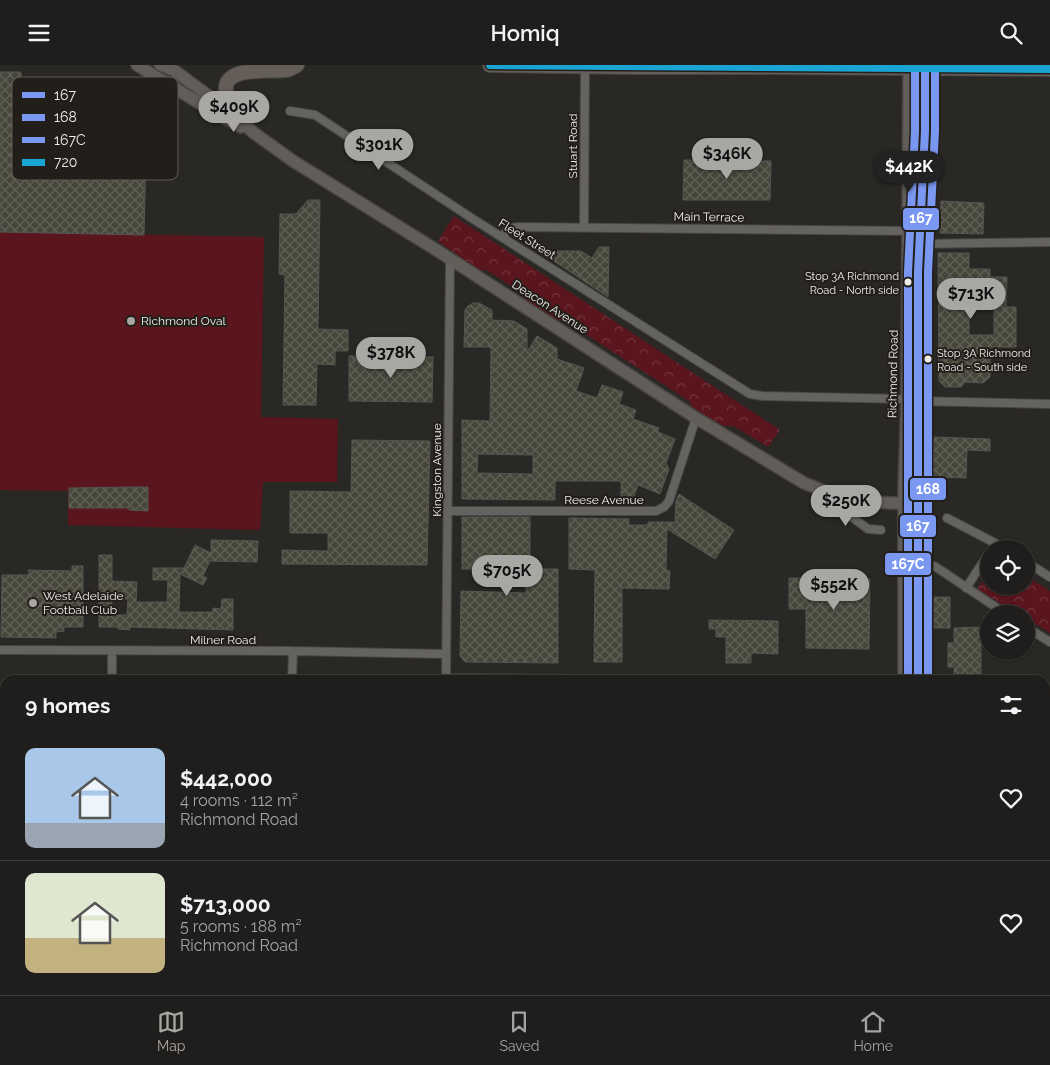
<!DOCTYPE html>
<html lang="en">
<head>
<meta charset="utf-8">
<style>
  body { margin:0; font-family:Raleway,sans-serif; background:#2d2b29; color:#f1f3f6; height:100vh; display:flex; flex-direction:column; font-size:19px; white-space:nowrap }
  * { box-sizing:border-box; margin:0 }
  p { font-size:16px; color:#a2a2a3 }
  .icon { flex:none; width:28px; height:28px; fill:none; stroke:currentColor; stroke-width:2; stroke-linecap:round; stroke-linejoin:round }
  .map { position:relative; flex:1; overflow:hidden }
  .sheet { position:absolute; left:0px; top:610px; width:1050px; height:320px; display:flex; flex-direction:column; background:#201e1c; border-radius:15px 15px 0 0; box-shadow:0 1px 4px #0004,0 0 0 1px #3d3c3b }
  .sheet>* { flex:none }
  .fabs { position:absolute; left:980px; top:475px; display:grid; gap:10px }
  .fabs a { display:grid; place-items:center; width:55px; height:55px; border-radius:50%; background:#201e1c; box-shadow:0 1px 4px #0004,0 0 0 1px #3d3c3b; font-size:25px }
  .price { position:absolute; translate:-50% -42px; padding:0 11px; border-radius:18px; background:#a9a7a4; color:#111; font-size:16px; line-height:32px; filter:drop-shadow(0 1px 2px #0008) }
  .price::after { content:''; position:absolute; left:50%; top:30px; width:15px; height:11px; margin-left:-8px; background:inherit; clip-path:polygon(0 0,100% 0,50% 100%) }
  .price.active { background:#222; color:#fff }
  ul { padding:0; list-style:none }
  li { display:flex; align-items:center; gap:15px; height:125px; padding:0 25px }
  li+li { border-top:1px solid #3d3c3b }
  li span { display:grid; place-items:center; flex:none; width:140px; height:100px; border-radius:10px; color:#555 }
  li>.icon { margin-inline-start:auto }
  span .icon { width:60px; height:60px; fill:#fffc; stroke-width:1 }
  li b { font-size:21px }
  h2 { display:flex; justify-content:space-between; align-items:center; height:60px; padding:0 25px; font-size:21px }
  header { display:flex; justify-content:space-between; align-items:center; height:65px; padding:0 25px; background:#201e1c; font-size:22px; font-weight:600 }
  .tabs { display:flex; justify-content:space-around; align-items:center; height:70px; border-top:1px solid #3d3c3b; background:#201e1c; font-size:14px; color:#a2a2a3 }
  .tabs a { display:grid; justify-items:center; gap:2px }
  .tabs .active { color:#a9a7a4 }
  .map>svg:first-child { display:block }
  .green { fill:#5a151d }
  .park { fill:url(#park-crowns) }
  .building { fill:url(#building-cross-hatch); stroke:#555452; fill-rule:evenodd }
  .lines { fill:none; stroke-linecap:round; stroke-linejoin:round }
  .street-casing { stroke:#474543; stroke-width:10 }
  .secondary-casing { stroke:#474543; stroke-width:14 }
  .highway-casing { stroke:#474543; stroke-width:16 }
  .street { stroke:#646360; stroke-width:8 }
  .secondary { stroke:#615e5a; stroke-width:11 }
  .highway { stroke:#655e58; stroke-width:14 }
  .bus-1-casing { stroke:#221f1b; stroke-width:11 }
  .bus-2-casing { stroke:#221f1b; stroke-width:11 }
  .bus-3-casing { stroke:#221f1b; stroke-width:11 }
  .bus-4-casing { stroke:#221f1b; stroke-width:11 }
  .bus-1 { stroke:#7a97f1; stroke-width:8 }
  .bus-2 { stroke:#7a97f1; stroke-width:8 }
  .bus-3 { stroke:#7a97f1; stroke-width:8 }
  .bus-4 { stroke:#1aa4d3; stroke-width:8 }
  .bus-dot { fill:#eeece9; stroke:#221f1b; stroke-width:2 }
  .poi-dot { fill:#a9a7a4; stroke:#221f1b; stroke-width:2 }
  .labels { text-anchor:middle; stroke-width:4; stroke-linejoin:round; paint-order:stroke }
  .bus-label { font-size:11px; fill:#eeece9; stroke:#221f1b; text-anchor:end }
  .street-label { font-size:12px; fill:#eeece9; stroke:#221f1b }
  .poi-label { font-size:12px; fill:#eeece9; stroke:#221f1b; text-anchor:start }
  .key { fill:#221f1b; stroke:#5f5c59; stroke-width:1 }
  .key-label { font-size:14px; fill:#eeece9 }
  .line-badge { stroke:#221f1b; stroke-width:2 }
  .badge-label { font-size:14px; text-anchor:middle; font-weight:bold; fill:#fff }
</style>
</head>
<body>
<header><svg class="icon" aria-label="menu" viewBox="0 0 24 24"><path d="M4 6h16M4 12h16M4 18h16"/></svg>Homiq<svg class="icon" aria-label="search" viewBox="0 0 24 24"><circle cx="10" cy="10" r="6"/><path d="M15 15l6 6"/></svg></header>
<div class="map">
<svg width="1050" height="930" viewBox="0 0 1050 930">
  <defs>
    <pattern id="park-crowns" width="20" height="18" patternUnits="userSpaceOnUse" patternTransform="scale(1.25)"><rect width="20" height="18" fill="#5a151d"/><path d="M2 6a3 3 0 1 1 6 0M12 15a3 3 0 1 1 6 0" fill="none" stroke="#72373e"/></pattern>
    <pattern id="building-cross-hatch" width="8" height="8" patternUnits="userSpaceOnUse" patternTransform="scale(1.25)"><rect width="8" height="8" fill="#47463b"/><path d="M0 0l8 8M0 8l8-8" fill="none" stroke="#626157"/></pattern>
  </defs>
  <rect width="100%" height="100%" fill="#2a2825"/>
  <path class="green" d="M0,167l264,5 -3,180 77,2 -1,63h-74l-3,48 -192,-5v-34l-68,-1z"/>
  <path class="park" d="M454,151l326,214 -12,17 -35,-21h-9l-32,-18 -3,-7 -124,-80 -9,-1 -30,-20 -4,-7 -36,-23h-8l-40,-29z
    M989,507v14h37v-10l24,15v42l-24,-15v-4h-7l-42,-25z"/>
  <path class="building" d="M0,7h21l-1,77 126,3 -2,83 -144,-3z
    M684,95l87,1 -1,39h-87z
    M308,135h12l-2,129 30,1v21h-13v14l-18,-1 -1,41h-33l2,-130 -6,-1 1,-60h16z
    M941,136l43,2 -1,31 -43,-1z
    M599,182h10l-1,50 -57,-38 6,-8h24l11,7z
    M938,188h31v16h21v8h17l-1,30h10v40h-26v30l-7,6 -18,-1 -4,5h-16l-6,-6zM969,242h25v28h-25z
    M473,238h6l13,7v10l22,1 13,8v23l10,-16 20,12v11l27,9 -8,23 21,7 5,-13 21,7 -4,12 17,6 -3,9 26,9 -1,4 17,7 -9,24 3,6 -9,25 -22,-9 -5,14h-12v-18h-66v19l-93,-1v-79l28,1 1,-74h-27l1,-37 3,-4zM478,389l55,1v19l-56,-1z
    M349,291l84,1 -1,45 -83,-1z
    M934,372l56,2v12l-23,-1 -1,28 -33,-1z
    M352,375l78,1 -3,124 -145,-1v-14l46,1v-18h-38v-42l61,1z
    M130,422h18v24l-19,-1v-2h-60v-20z
    M679,429l55,36 -19,29 -48,-30 -1,41 4,1 -1,18 -47,-1v74h-28l1,-92 -26,-1v-51l60,1v6h19v-3h27l1,-21z
    M462,452h68v52h28v94l-93,-1 -5,-6 1,-65 65,2 1,-24h-65z
    M211,475l47,1 -1,21 -47,-1 -7,15 4,2 -4,7 -23,-11 -1,38h34v-4l8,1 1,-10h11v31l-103,-3v3l-12,-1v-2h-19v-72h13v26l25,1 -1,20h31l1,-22h-15v-12h31l11,-23 16,8zM112,534h16l-1,16h-15z
    M72,501h11v61h-19v4l-8,1v6l-55,-1 1,-62h27l-1,-5 44,1z
    M789,513l81,1 -1,70 -63,-1v-39h-17z
    M934,532h16v31h-16z
    M709,555l69,1v33l-27,-1v10h-25v-26h-10v-8h-7z
    M981,562v53h-27v-13h-6v-24h6v-15z"/>
  <g class="lines">
    <g class="street-casing">
      <path id="street" d="M290,46l25,4 158,104 277,175 12,2 145,3 10,2 133,3
        M584,162l1,-162
        M502,171l8,-8 9,-1 394,4
        M915,179l135,-2
        M837,431l4,13 27,20 13,1
        M448,446h208l8,-4 5,-6 27,-83
        M947,453l48,25
        M993,482l2,-4 9,6
        M1026,497l24,15
        M904,499h24l8,3 70,47
        M966,523l23,-35
        M1026,562l24,15
        M0,585l293,1 153,3
        M446,613l270,2
        M112,615v-29
        M292,615l1,-29
        M446,615l4,-420
        M1045,715h5
        M109,930v-5
        M287,930v-5
        M444,930v-5
        M520,930l3,-3 6,-1h88l8,4
        M625,930l6,-5"/>
    </g>
    <g class="secondary-casing">
      <path id="secondary" d="M137,0l82,50 22,12
        M160,0l15,6 58,43 21,19 39,28 145,90 258,167 108,65 33,13 30,6 50,2
        M904,615v-189l3,-92 2,-330
        M918,615v-408l7,-141v-62
        M899,930v-5
        M916,930v-5"/>
    </g>
    <g class="highway-casing">
      <path id="highway" d="M490,0l141,2h150l269,2
        M233,49c-2,-6 -5,-12 -6,-19 -9,-30 41,-23 59,-25 4,0 7,-3 11,-5"/>
    </g>
    <use href="#street" class="street"/>
    <use href="#secondary" class="secondary"/>
    <use href="#highway" class="highway"/>
    <g class="bus-1-casing">
      <path id="bus-1" d="M918,615v-408l7,-141v-66"/>
    </g>
    <g class="bus-2-casing">
      <path id="bus-2" d="M928,615v-408l7,-141v-66"/>
    </g>
    <g class="bus-3-casing">
      <path id="bus-3" d="M908,615v-408l7,-141v-66"/>
    </g>
    <g class="bus-4-casing">
      <path id="bus-4" d="M490,0l560,4"/>
    </g>
    <use href="#bus-1" class="bus-1"/>
    <use href="#bus-2" class="bus-2"/>
    <use href="#bus-3" class="bus-3"/>
    <use href="#bus-4" class="bus-4"/>
  </g>
  <g class="bus-dot">
    <circle cx="908" cy="217" r="4.5"/>
    <circle cx="928" cy="294" r="4.5"/>
  </g>
  <g class="poi-dot">
    <circle cx="131" cy="256" r="5"/>
    <circle cx="33" cy="538" r="5"/>
  </g>
  <g class="labels">
    <g class="bus-label">
      <text x="899" y="215">Stop 3A Richmond<tspan x="899" dy="14">Road - North side</tspan></text>
      <text x="937" y="292" text-anchor="start">Stop 3A Richmond<tspan x="937" dy="14">Road - South side</tspan></text>
    </g>
    <g class="street-label">
      <text transform="translate(573 81) rotate(-90)" y="4">Stuart Road</text>
      <text transform="translate(709 152) rotate(1)" y="4">Main Terrace</text>
      <text transform="translate(527 174) rotate(32)" y="4">Fleet Street</text>
      <text transform="translate(550 242) rotate(33)" y="4">Deacon Avenue</text>
      <text transform="translate(893 309) rotate(-89)" y="4">Richmond Road</text>
      <text transform="translate(437 405) rotate(-90)" y="4">Kingston Avenue</text>
      <text x="604" y="439">Reese Avenue</text>
      <text x="223" y="579">Milner Road</text>
    </g>
    <g class="poi-label">
      <text x="141" y="260">Richmond Oval</text>
      <text x="43" y="535">West Adelaide<tspan x="43" dy="14">Football Club</tspan></text>
    </g>
  </g>
  <rect x="12" y="12" width="166" height="103" rx="8" class="key"/>
  <rect x="22" y="27" width="23" height="6" fill="#7a97f1"/>
  <rect x="22" y="49" width="23" height="7" fill="#7a97f1"/>
  <rect x="22" y="72" width="23" height="6" fill="#7a97f1"/>
  <rect x="22" y="94" width="23" height="7" fill="#1aa4d3"/>
  <g class="key-label">
    <text x="54" y="35">167</text>
    <text x="54" y="57">168</text>
    <text x="54" y="80">167C</text>
    <text x="54" y="102">720</text>
  </g>
  <g class="line-badge">
    <rect x="902" y="142" width="38" height="24" rx="5" fill="#7a97f1"/>
    <rect x="909" y="412" width="38" height="24" rx="5" fill="#7a97f1"/>
    <rect x="899" y="449" width="38" height="24" rx="5" fill="#7a97f1"/>
    <rect x="884" y="487" width="48" height="24" rx="5" fill="#7a97f1"/>
  </g>
  <g class="badge-label">
    <text x="921" y="158">167</text>
    <text x="928" y="429">168</text>
    <text x="918" y="466">167</text>
    <text x="908" y="504">167C</text>
  </g>
</svg>
<div class="fabs">
<a><svg class="icon" aria-label="locate" viewBox="0 0 24 24"><circle cx="12" cy="12" r="6"/><path d="M12 2v4M12 18v4M2 12h4M18 12h4"/></svg></a>
<a><svg class="icon" aria-label="layers" viewBox="0 0 24 24"><path d="M12 4l9 5-9 5-9-5zM3 14l9 5 9-5"/></svg></a>
</div>
<b class="price" style="left:234px;top:68px">$409K</b>
<b class="price" style="left:379px;top:106px">$301K</b>
<b class="price" style="left:727px;top:115px">$346K</b>
<b class="price active" style="left:909px;top:128px">$442K</b>
<b class="price" style="left:971px;top:255px">$713K</b>
<b class="price" style="left:391px;top:314px">$378K</b>
<b class="price" style="left:846px;top:462px">$250K</b>
<b class="price" style="left:507px;top:532px">$705K</b>
<b class="price" style="left:834px;top:546px">$552K</b>
<section class="sheet">
<h2>9 homes<svg class="icon" aria-label="filters" viewBox="0 0 24 24"><path d="M4 7h16M4 17h16"/><circle cx="9" cy="7" r="2"/><circle cx="15" cy="17" r="2"/></svg></h2>
<ul>
<li><span style="background:linear-gradient(#a9c7e8 75%,#9aa5b1 0)"><svg class="icon" aria-label="home" viewBox="0 0 24 24"><path d="M3 11l9-7 9 7M6 9v11h12V9"/></svg></span><div><b>$442,000</b><p>4 rooms · 112 m²</p><p>Richmond Road</p></div><svg class="icon" aria-label="heart" viewBox="0 0 24 24"><path d="M12 20l-8-8c-3-5 5-10 8-4 3-6 11-1 8 4z"/></svg></li>
<li><span style="background:linear-gradient(#dfe7d0 65%,#c2b280 0)"><svg class="icon" aria-label="home" viewBox="0 0 24 24"><path d="M3 11l9-7 9 7M6 9v11h12V9"/></svg></span><div><b>$713,000</b><p>5 rooms · 188 m²</p><p>Richmond Road</p></div><svg class="icon" aria-label="heart" viewBox="0 0 24 24"><path d="M12 20l-8-8c-3-5 5-10 8-4 3-6 11-1 8 4z"/></svg></li>
</ul>
</section>
</div>
<nav class="tabs">
<a class="active"><svg class="icon" aria-label="map" viewBox="0 0 24 24"><path d="M3 6l6-2 6 2 6-2v14l-6 2-6-2-6 2zM9 4v14M15 6v14"/></svg>Map</a>
<a><svg class="icon" aria-label="saved" viewBox="0 0 24 24"><path d="M7 4h10v16l-5-4-5 4z"/></svg>Saved</a>
<a><svg class="icon" aria-label="home" viewBox="0 0 24 24"><path d="M3 11l9-7 9 7M6 9v11h12V9"/></svg>Home</a>
</nav>
</body>
</html>
